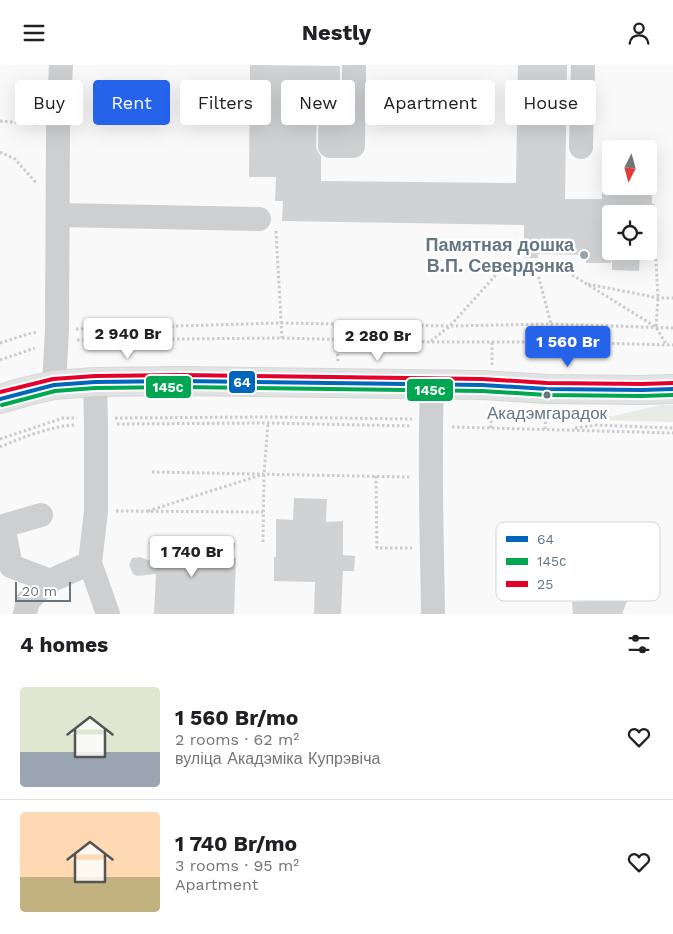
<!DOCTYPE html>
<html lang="en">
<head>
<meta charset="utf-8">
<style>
  body { margin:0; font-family:"Work Sans",sans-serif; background:#f6f6f6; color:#202124; height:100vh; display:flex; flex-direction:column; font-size:19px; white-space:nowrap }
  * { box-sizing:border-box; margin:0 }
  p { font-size:16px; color:#757577 }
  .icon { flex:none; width:28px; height:28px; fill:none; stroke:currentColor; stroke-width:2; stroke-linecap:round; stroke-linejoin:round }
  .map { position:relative; height:549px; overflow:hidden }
  .panel { display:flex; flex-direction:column; background:#fff; flex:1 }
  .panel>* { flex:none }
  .guide { position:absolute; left:15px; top:15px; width:644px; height:45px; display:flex; gap:10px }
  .needle { width:32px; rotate:186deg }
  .fabs { position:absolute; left:602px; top:75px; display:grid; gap:10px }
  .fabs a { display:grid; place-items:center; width:55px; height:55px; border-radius:5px; background:#fff; box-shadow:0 5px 20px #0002; font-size:25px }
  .scale { position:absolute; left:15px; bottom:12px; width:56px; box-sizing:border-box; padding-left:5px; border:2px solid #657683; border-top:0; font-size:14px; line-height:18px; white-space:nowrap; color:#657683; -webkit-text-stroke:4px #fff; paint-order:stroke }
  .price { position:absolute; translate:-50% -42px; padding:0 11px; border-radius:5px; background:#fff; color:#222; font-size:16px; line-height:32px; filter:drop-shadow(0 1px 2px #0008) }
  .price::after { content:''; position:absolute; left:50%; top:30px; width:15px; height:11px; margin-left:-8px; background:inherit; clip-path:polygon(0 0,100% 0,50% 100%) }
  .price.on { background:#2563eb; color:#fff }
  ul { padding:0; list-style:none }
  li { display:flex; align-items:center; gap:15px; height:125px; padding:0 20px }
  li+li { border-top:1px solid #e0e0e0 }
  li span { display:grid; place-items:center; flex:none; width:140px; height:100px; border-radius:5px; color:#555 }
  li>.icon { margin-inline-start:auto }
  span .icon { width:60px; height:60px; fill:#fffc; stroke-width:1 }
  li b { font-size:21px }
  h2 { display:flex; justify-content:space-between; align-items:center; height:60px; padding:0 20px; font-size:21px }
  .tag { padding:0 18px; border-radius:5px; background:#fff; box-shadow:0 5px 20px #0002; font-size:18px; line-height:45px }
  .tag.on { background:#2563eb; color:#fff }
  header { display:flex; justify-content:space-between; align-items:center; height:65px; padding:0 20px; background:#fff; font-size:22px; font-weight:700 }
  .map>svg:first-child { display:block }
  .green { fill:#e8ebe6 }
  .building { fill:#d0d2d3 }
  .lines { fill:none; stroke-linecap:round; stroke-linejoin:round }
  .major-casing { stroke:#d5d6d7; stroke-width:30 }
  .path { stroke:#cbcccd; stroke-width:3; stroke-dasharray:2.5 2.5; stroke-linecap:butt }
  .minor { stroke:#cecfd0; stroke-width:24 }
  .major { stroke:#e1e2e2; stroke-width:28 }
  .bus-1-casing { stroke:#fff; stroke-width:8 }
  .bus-2-casing { stroke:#fff; stroke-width:8 }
  .bus-3-casing { stroke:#fff; stroke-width:8 }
  .bus-1 { stroke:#0065bd; stroke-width:4 }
  .bus-2 { stroke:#00a651; stroke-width:4 }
  .bus-3 { stroke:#e4002b; stroke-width:4 }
  .poi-dot { fill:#99a4ac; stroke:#fff; stroke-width:2 }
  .bus-dot { fill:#657683; stroke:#fff; stroke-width:2 }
  .labels { text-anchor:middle; stroke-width:5; stroke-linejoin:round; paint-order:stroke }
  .bus-label { font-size:17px; fill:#657683; stroke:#fff }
  .poi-label { font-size:18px; font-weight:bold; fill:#657683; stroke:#fff; text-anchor:end }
  .key { fill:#fff; stroke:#d1d6da; stroke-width:1 }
  .key-label { font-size:14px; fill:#657683 }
  .line-badge { stroke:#fff; stroke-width:2 }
  .badge-label { font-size:14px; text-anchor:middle; font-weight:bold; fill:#fff }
</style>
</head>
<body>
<header><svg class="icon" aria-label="menu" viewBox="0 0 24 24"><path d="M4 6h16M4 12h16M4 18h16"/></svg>Nestly<svg class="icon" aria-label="person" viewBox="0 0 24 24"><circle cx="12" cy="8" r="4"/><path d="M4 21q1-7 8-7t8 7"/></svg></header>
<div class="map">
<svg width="673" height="549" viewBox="0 0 673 549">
  <rect width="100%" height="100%" fill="#f9f9f9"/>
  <path class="green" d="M661,340h12v17l-75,-2 -8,-3 23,-1z"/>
  <path class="building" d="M250,0l90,1v16h-18v13l-3,3 -2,6 -1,42 2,6 3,4v25l195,2 2,-118h49l-2,134h37v-13h50v28h-41v49h-25v-8l-48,-1v4h-14v-33l-242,-4 1,-20h-8l1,-24h-27z
    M612,186h28l-1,20 -27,-1z
    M294,433l33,1 -1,23 17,-1v34l12,1 -1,15h-11l-2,43h-27l1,-32 -41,-1v-24h2v-38l17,1z
    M157,477l78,1 -2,15h3l-2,56h-80l2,-40 -19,2 -4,-2 -4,-9 3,-7 8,-1 16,6z
    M628,534l-6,15h-49l-1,-12z"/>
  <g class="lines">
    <g class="major-casing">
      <path id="major" d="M0,334l24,-7 30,-7 41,-3 86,-1 301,4 65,4 95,1 31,-1"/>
    </g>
    <path class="path" d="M0,56l37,3
      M0,87l15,7 22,25
      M653,139l5,94 -2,29
      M276,166l6,107
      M536,202l15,57v18
      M588,219l70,14h15
      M76,264l205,-6 169,3 101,-2 122,4
      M336,274l2,22
      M77,275l205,-2 149,4h120l122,3
      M431,276l19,-15 54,-60 57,2 95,59 10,17
      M0,278l28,-9 10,-2
      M0,295l35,-12
      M492,300v-23
      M115,353l153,-1 144,2
      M117,359l151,-1 143,3
      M452,362l221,6
      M491,363v-20
      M575,363l21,-3 77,3
      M545,364l1,-17
      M0,374l63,-21h14
      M0,382c20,-9 55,-22 76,-22
      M152,407l258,5
      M376,411l1,72h35
      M116,446l147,1
      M148,446l113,-36
      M263,477l1,-68 4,-51"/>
    <path class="minor" d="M331,40l-1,41h23l1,-81
      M581,82l2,-82
      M58,150l201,4
      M54,320l3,-55 1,-205 3,-60
      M432,320c-3,76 0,153 1,229
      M41,450l-38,11 8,40 39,15 40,-18 6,-52v-86l-1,-43
      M90,498l18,51
      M25,549l3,-13 9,-9 13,-11"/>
    <use href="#major" class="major"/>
    <g class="bus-1-casing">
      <path id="bus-1" d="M0,334l54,-14 41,-3 86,-1 301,4 65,4 95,1 31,-1"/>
    </g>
    <g class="bus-2-casing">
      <path id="bus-2" d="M2,340l53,-14 40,-3 86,-1 301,4 65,4 95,1 31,-1"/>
    </g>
    <g class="bus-3-casing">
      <path id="bus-3" d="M0,327l53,-13 42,-3 86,-1 301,4 65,4 95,1 31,-1"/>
    </g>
    <use href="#bus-1" class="bus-1"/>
    <use href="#bus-2" class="bus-2"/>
    <use href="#bus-3" class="bus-3"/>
  </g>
  <circle class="poi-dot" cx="584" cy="190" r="5"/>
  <circle class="bus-dot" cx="547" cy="330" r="4.5"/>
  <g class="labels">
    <g class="bus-label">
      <text x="547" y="354">Акадэмгарадок</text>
    </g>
    <g class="poi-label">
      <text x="574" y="186">Памятная дошка<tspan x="574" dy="21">В.П. Севердэнка</tspan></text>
    </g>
  </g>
  <rect x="496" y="457" width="164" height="79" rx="8" class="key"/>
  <rect x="506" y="471" width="22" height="6" fill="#0065bd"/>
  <rect x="506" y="493" width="22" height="7" fill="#00a651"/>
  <rect x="506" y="516" width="22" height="6" fill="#e4002b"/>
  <g class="key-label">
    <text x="537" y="479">64</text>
    <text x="537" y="501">145с</text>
    <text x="537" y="524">25</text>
  </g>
  <g class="line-badge">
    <rect x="228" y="305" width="28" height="24" rx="5" fill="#0065bd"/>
    <rect x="145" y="310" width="47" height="24" rx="5" fill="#00a651"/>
    <rect x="406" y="313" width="48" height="24" rx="5" fill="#00a651"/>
  </g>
  <g class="badge-label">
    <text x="242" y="322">64</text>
    <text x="168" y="327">145с</text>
    <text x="430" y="330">145с</text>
  </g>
</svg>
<div class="fabs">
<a><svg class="needle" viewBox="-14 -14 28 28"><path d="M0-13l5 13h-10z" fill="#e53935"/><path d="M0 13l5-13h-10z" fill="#757577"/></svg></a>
<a><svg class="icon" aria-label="locate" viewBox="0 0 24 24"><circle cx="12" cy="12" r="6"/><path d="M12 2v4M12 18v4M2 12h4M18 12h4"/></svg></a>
</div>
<div class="scale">20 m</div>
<b class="price" style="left:128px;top:295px">2 940 Br</b>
<b class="price" style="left:378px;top:297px">2 280 Br</b>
<b class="price on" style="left:568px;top:303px">1 560 Br</b>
<b class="price" style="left:192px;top:513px">1 740 Br</b>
<div class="guide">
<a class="tag">Buy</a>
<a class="tag on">Rent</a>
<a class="tag">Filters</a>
<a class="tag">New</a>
<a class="tag">Apartment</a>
<a class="tag">House</a>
</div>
</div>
<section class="panel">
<h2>4 homes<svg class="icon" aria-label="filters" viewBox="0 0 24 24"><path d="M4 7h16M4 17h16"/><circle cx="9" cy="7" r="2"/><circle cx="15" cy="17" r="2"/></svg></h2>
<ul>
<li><span style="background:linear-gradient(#dfe7d0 65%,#9aa5b1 0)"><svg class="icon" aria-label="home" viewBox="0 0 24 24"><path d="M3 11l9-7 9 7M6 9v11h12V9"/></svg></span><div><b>1 560 Br/mo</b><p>2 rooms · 62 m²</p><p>вуліца Акадэміка Купрэвіча</p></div><svg class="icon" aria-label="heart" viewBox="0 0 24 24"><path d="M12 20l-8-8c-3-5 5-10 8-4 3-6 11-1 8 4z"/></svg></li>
<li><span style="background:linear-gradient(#ffd9b3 65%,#c2b280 0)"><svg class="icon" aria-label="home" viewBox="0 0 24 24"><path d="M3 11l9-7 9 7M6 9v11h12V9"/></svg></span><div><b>1 740 Br/mo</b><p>3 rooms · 95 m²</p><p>Apartment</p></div><svg class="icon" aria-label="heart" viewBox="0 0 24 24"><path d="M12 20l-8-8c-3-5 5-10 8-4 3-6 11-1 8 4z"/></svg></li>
</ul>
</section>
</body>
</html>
